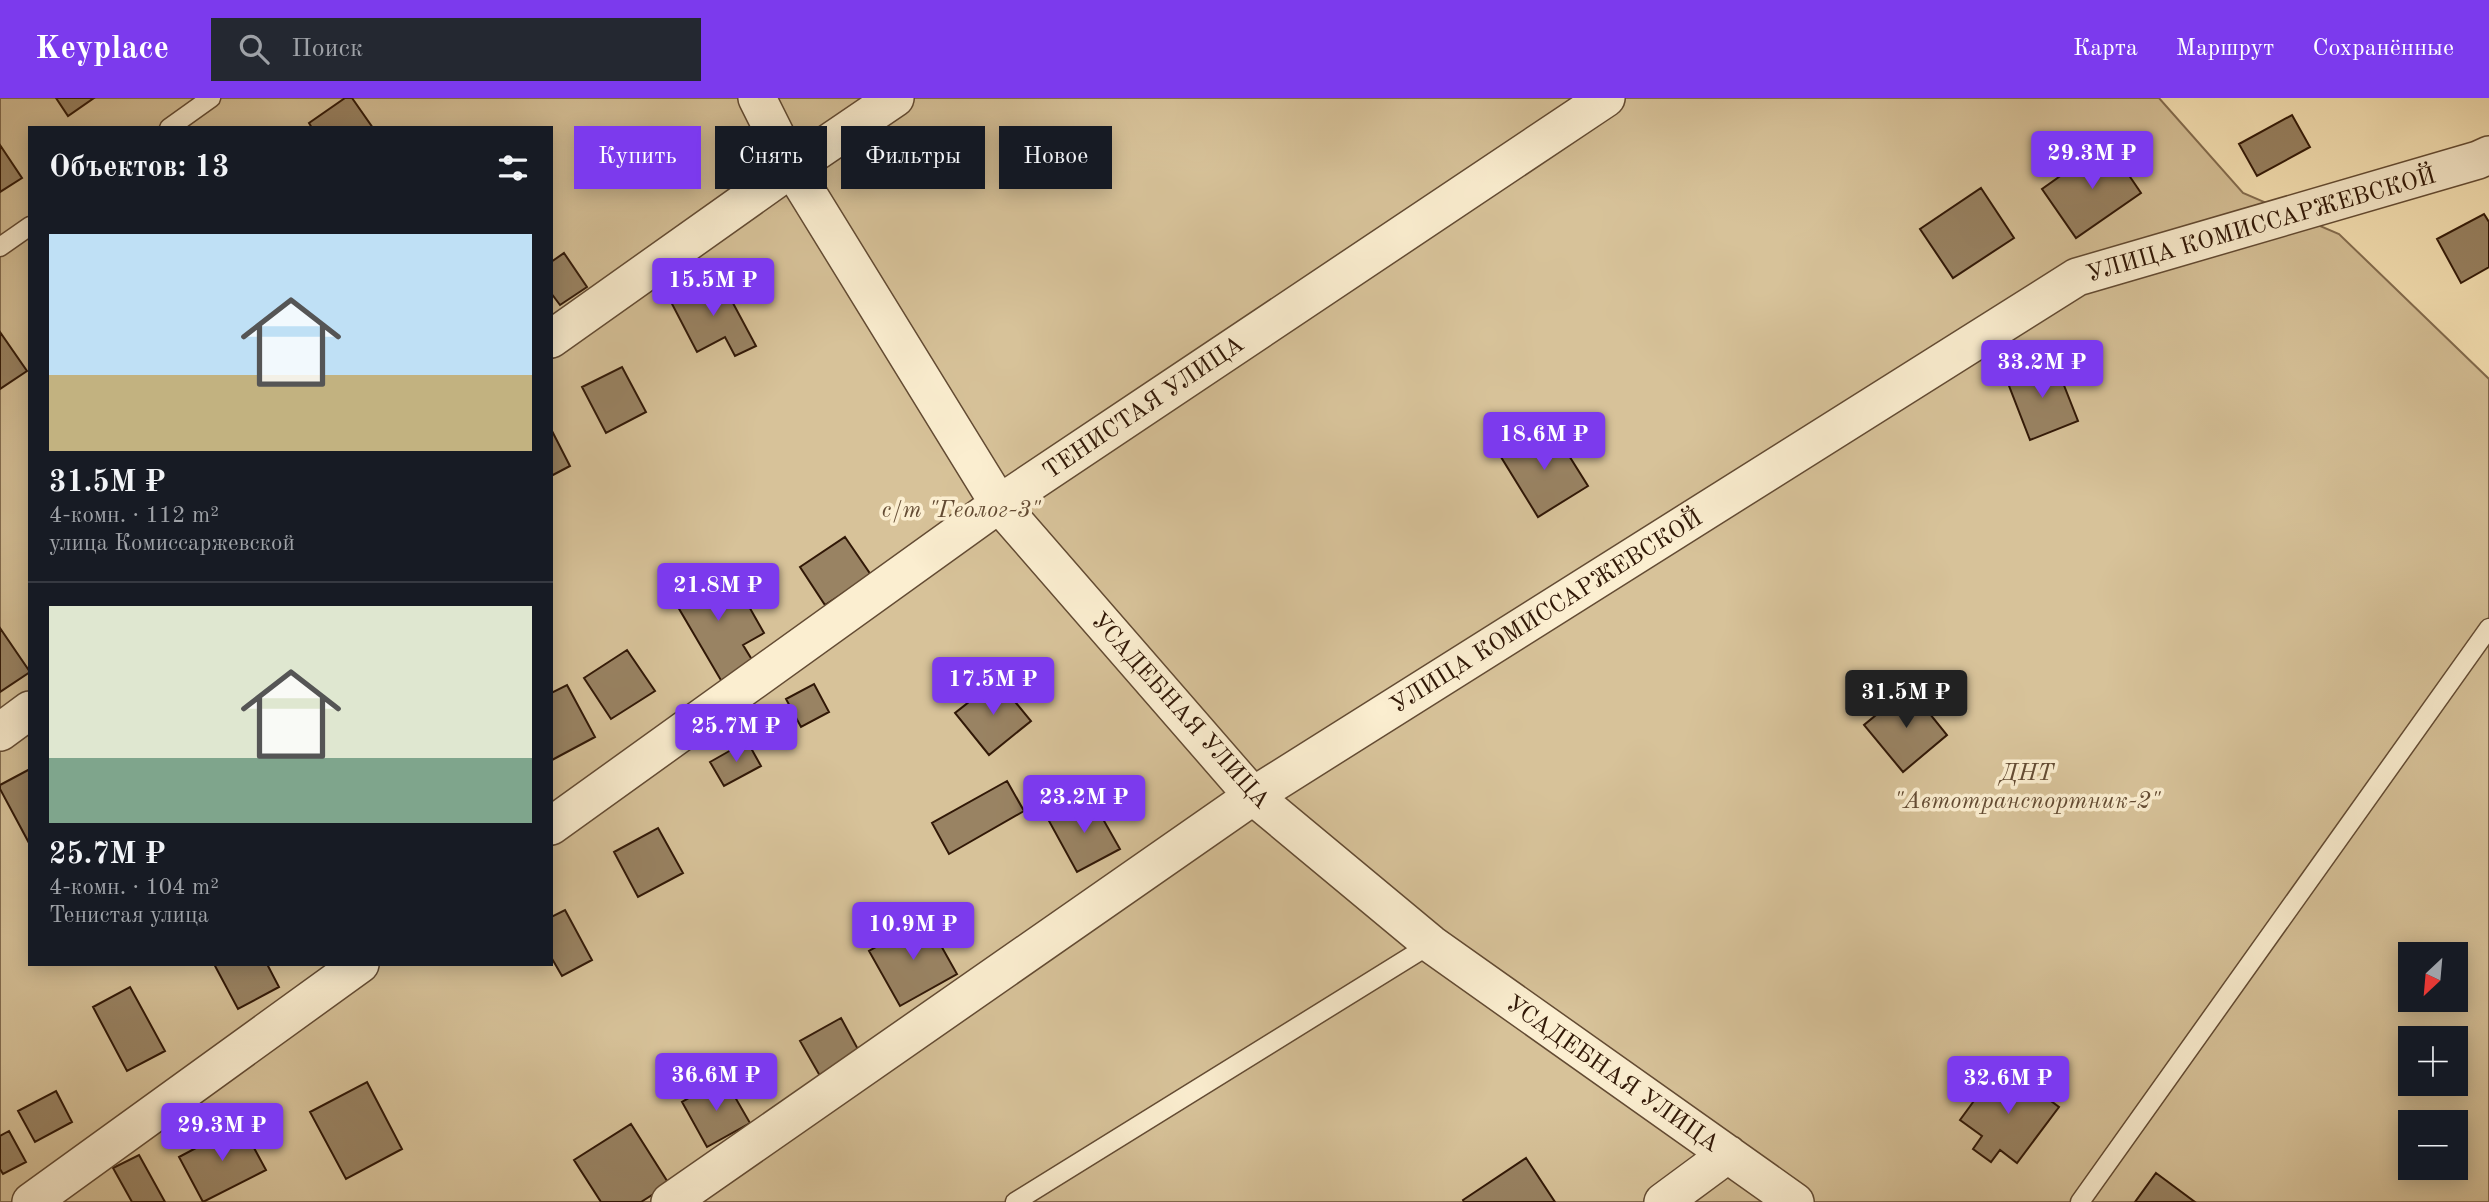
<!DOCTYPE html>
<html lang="ru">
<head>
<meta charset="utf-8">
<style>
  body { margin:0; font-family:"Old Standard TT",serif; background:#242831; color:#f1f3f6; height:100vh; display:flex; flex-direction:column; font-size:26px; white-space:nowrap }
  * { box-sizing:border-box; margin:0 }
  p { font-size:23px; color:#9ea1a6 }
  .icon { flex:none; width:38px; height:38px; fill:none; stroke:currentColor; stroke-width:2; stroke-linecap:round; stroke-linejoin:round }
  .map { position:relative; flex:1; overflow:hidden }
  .panel { position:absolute; left:28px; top:28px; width:525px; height:840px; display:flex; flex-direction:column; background:#171b24; border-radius:0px; box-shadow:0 4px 18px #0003 }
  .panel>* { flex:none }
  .top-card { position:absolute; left:574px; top:28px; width:665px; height:63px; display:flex; gap:14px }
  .needle { width:46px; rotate:206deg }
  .tools { position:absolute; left:2398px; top:844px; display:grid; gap:14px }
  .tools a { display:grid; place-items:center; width:70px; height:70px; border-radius:0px; background:#171b24; box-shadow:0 4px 18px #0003; font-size:35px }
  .price { position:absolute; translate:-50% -60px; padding:0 16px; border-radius:7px; background:#7c3aed; color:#fff; font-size:23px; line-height:46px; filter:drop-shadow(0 2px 4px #0008) }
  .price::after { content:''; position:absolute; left:50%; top:42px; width:21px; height:16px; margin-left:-10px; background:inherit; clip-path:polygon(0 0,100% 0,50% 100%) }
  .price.on { background:#222; color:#fff }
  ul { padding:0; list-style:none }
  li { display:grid; align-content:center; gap:14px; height:371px; padding:0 21px }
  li+li { border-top:2px solid #363941 }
  li span { display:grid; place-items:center; height:217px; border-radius:0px; color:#555 }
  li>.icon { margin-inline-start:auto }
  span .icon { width:126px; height:126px; fill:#fffc; stroke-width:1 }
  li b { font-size:30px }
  h2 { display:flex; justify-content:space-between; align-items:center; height:84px; padding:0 21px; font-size:30px }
  .chip { padding:0 24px; border-radius:0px; background:#171b24; box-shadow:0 4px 18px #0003; font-size:24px; line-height:63px }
  .chip.on { background:#7c3aed; color:#fff }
  header { display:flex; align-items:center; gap:42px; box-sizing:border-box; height:98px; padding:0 35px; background:#7c3aed; color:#fff }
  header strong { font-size:33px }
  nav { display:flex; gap:38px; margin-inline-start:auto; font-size:24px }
  .search { width:490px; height:63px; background:#242831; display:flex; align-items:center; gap:18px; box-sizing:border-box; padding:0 24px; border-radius:0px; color:#9ea1a6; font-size:26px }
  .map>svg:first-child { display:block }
  .green { fill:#d7c299; stroke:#846d50; stroke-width:2; fill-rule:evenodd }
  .building { fill:#998363; stroke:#311807; stroke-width:2 }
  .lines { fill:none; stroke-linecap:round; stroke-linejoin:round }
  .lane-casing { stroke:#634b33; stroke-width:21 }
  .street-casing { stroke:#634b33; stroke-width:40 }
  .lane { stroke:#fbeed0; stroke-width:18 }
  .street { stroke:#fbeed0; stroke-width:37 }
  .labels { text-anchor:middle; stroke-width:7; stroke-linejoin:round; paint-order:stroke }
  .street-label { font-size:24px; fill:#311807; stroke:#fbeed0 }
  .park-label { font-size:24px; font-style:italic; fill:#634b33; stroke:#fbeed0 }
</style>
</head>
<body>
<header>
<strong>Keyplace</strong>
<div class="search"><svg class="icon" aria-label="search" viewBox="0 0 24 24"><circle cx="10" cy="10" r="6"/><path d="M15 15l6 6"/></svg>Поиск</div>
<nav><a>Карта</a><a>Маршрут</a><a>Сохранённые</a></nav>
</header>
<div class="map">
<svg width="2489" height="1104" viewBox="0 0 2489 1104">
  <rect width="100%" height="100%" fill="#f9e5b7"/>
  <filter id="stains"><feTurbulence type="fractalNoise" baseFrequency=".00286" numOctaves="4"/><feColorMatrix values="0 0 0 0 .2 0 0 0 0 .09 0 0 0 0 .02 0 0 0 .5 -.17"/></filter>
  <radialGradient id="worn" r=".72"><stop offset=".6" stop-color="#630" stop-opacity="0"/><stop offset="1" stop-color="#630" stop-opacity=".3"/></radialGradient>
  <path class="green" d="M0,0h2159l84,95 96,41 150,145v823h-2489zM30,30h521v836h-521zM2410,856h45v45h-45zM2410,940h45v45h-45zM2410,1024h45v45h-45z"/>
  <path class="building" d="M56,0h38l-26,18z
    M345,0h7l21,30h-61l-3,-5z
    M2292,17l18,32 -53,29 -18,-32z
    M2107,45l34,50 -65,45 -34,-49z
    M0,47l22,33 -22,14z
    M1981,90l33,50 -61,40 -33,-49z
    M2484,116l5,8v45l-28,16 -24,-44z
    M564,155l23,34 -27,18 -9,-12v-31z
    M719,179l37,69 -21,10 -10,-19 -28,15 -26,-50z
    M0,234l27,39 -27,18z
    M2054,262l24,61 -48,19 -24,-62z
    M622,269l24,45 -40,21 -24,-46z
    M1551,329l37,59 -50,31 -37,-60z
    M551,331l19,37 -19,10z
    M845,439l26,38 -46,30 -25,-38z
    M701,473l12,21 21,-12 30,53 -21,12 11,18 -32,19 -54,-92z
    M0,530l30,44 -30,20z
    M627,552l28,41 -44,28 -27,-41z
    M997,582l34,41 -42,34 -34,-42z
    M814,586l15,28 -28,15 -15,-28z
    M567,587l28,52 -43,23 -1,-67z
    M1909,590l38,47 -44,37 -39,-47z
    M747,643l14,25 -37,20 -14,-24z
    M30,671v73l-1,1 -29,-54v-4z
    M1007,683l17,30 -75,43 -17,-31z
    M1091,700l29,51 -43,23 -28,-51z
    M658,730l25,45 -45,24 -24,-45z
    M565,812l27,50 -30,16 -11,-19v-40z
    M926,821l31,55 -57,32 -31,-55z
    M214,866h53l12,23 -41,22z
    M130,889l35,64 -38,20 -34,-64z
    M841,920l19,35 -40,23 -20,-35z
    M2001,966l58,43 -42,56 -17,-13 -9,12 -18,-13 9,-13 -22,-16z
    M724,980l26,45 -43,24 -25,-45z
    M367,984l35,67 -56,30 -36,-67z
    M56,993l16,31 -37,20 -17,-31z
    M241,1026l25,46 -63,32 -24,-45z
    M631,1026l38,60 -28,18h-40l-27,-42z
    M9,1033l17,31 -23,12 -3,-5v-33z
    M139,1057l26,47h-33l-19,-34z
    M1526,1060l29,44h-91l-1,-2z
    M2156,1075l39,29h-60z"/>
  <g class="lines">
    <g class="lane-casing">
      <path id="lane" d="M169,30l42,-30
        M0,149l30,-21
        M1015,1104l416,-258
        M2080,1104l409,-574"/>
    </g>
    <g class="street-casing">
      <path id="street" d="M757,0l35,70 207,336 254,292 178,148 364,258
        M551,241l241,-171 103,-70
        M0,634l30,-22
        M551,728l448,-322 607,-406
        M31,1104l329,-238
        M670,1104l583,-406 824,-519 401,-117 11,-5
        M1663,1104l65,-48"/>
    </g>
    <use href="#lane" class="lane"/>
    <use href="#street" class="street"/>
  </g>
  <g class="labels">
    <g class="street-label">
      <text transform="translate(2261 126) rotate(-16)" y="8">УЛИЦА КОМИССАРЖЕВСКОЙ</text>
      <text transform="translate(1143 309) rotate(-34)" y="8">ТЕНИСТАЯ УЛИЦА</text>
      <text transform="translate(1546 513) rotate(-32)" y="8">УЛИЦА КОМИССАРЖЕВСКОЙ</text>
      <text transform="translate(1181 612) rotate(48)" y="8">УСАДЕБНАЯ УЛИЦА</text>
      <text transform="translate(1613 975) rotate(35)" y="8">УСАДЕБНАЯ УЛИЦА</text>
    </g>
    <g class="park-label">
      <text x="961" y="419">с/т "Геолог-3"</text>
      <text x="2027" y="682">ДНТ<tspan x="2027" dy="28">"Автотранспортник-2"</tspan></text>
    </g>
  </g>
  <rect width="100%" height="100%" filter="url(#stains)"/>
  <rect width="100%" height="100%" fill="url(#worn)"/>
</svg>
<div class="tools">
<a><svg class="needle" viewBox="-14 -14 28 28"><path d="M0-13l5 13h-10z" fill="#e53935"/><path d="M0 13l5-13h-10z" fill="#9ea1a6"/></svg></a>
<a>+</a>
<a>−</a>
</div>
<b class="price" style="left:2092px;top:93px">29.3M ₽</b>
<b class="price" style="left:713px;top:220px">15.5M ₽</b>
<b class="price" style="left:2042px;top:302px">33.2M ₽</b>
<b class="price" style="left:1544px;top:374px">18.6M ₽</b>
<b class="price" style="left:718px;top:525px">21.8M ₽</b>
<b class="price" style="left:993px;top:619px">17.5M ₽</b>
<b class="price on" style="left:1906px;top:632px">31.5M ₽</b>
<b class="price" style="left:736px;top:666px">25.7M ₽</b>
<b class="price" style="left:1084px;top:737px">23.2M ₽</b>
<b class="price" style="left:913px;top:864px">10.9M ₽</b>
<b class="price" style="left:716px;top:1015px">36.6M ₽</b>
<b class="price" style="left:2008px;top:1018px">32.6M ₽</b>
<b class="price" style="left:222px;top:1065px">29.3M ₽</b>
<div class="top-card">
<a class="chip on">Купить</a>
<a class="chip">Снять</a>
<a class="chip">Фильтры</a>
<a class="chip">Новое</a>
</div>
<section class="panel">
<h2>Объектов: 13<svg class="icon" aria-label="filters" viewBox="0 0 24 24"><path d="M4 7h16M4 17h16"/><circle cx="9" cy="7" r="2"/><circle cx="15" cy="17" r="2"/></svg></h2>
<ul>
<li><span style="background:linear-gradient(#bfe0f5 65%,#c2b280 0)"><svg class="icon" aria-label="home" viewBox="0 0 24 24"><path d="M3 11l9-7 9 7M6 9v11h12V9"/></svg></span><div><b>31.5M ₽</b><p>4-комн. · 112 m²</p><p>улица Комиссаржевской</p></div></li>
<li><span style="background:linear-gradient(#dfe7d0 70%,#7fa58c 0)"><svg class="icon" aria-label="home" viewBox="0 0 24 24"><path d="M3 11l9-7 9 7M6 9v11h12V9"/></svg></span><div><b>25.7M ₽</b><p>4-комн. · 104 m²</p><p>Тенистая улица</p></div></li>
</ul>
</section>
</div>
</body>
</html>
